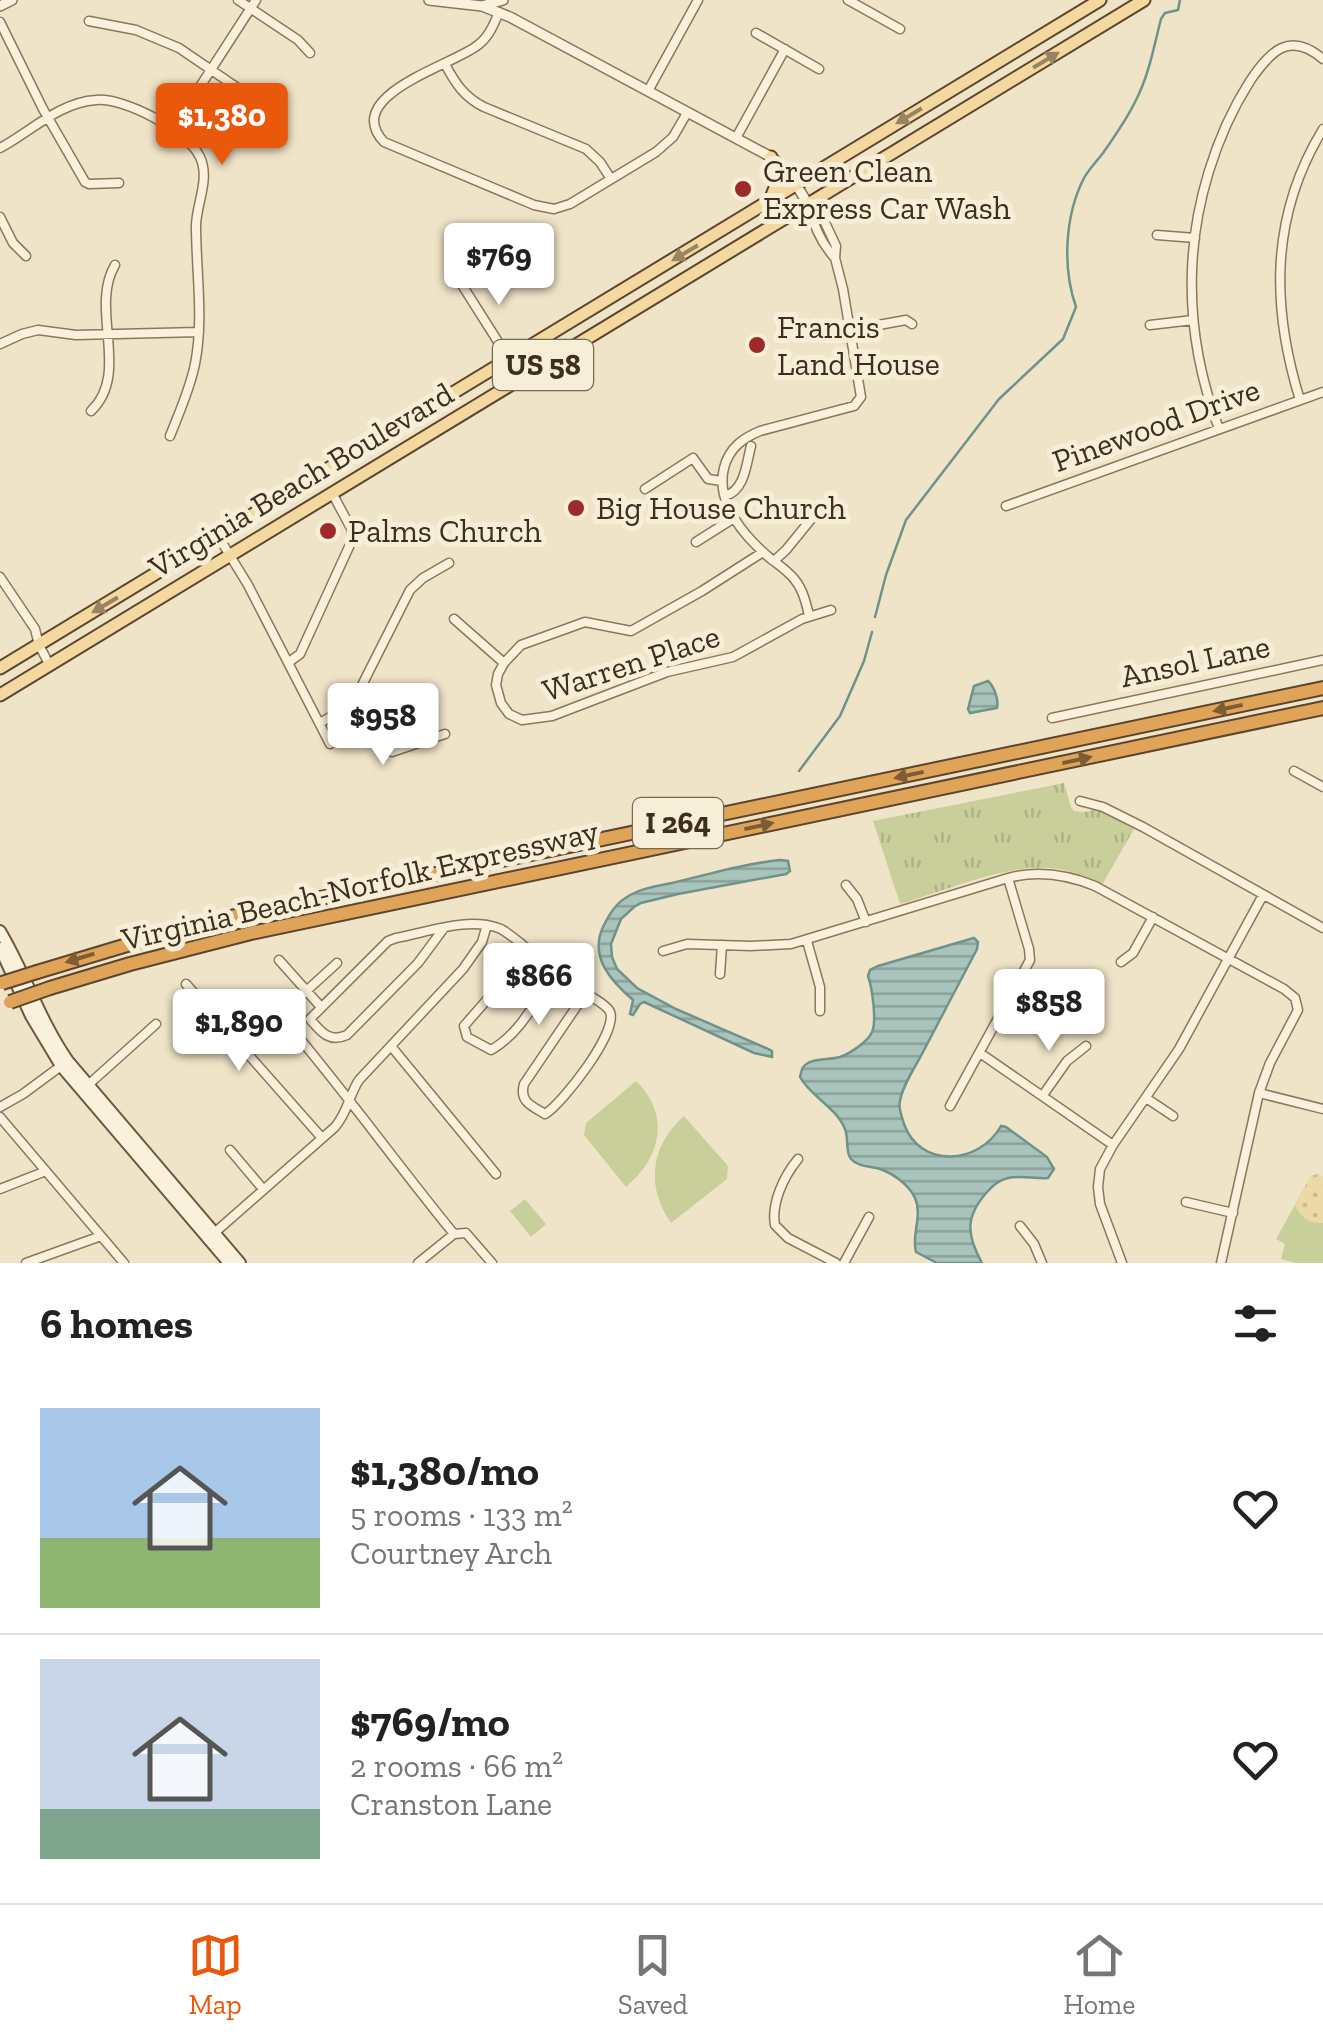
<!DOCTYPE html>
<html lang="en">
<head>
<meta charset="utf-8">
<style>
  body { margin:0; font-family:"Zilla Slab",serif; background:#f2f2f2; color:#222; height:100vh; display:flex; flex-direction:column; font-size:38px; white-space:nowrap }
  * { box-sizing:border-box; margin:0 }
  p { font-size:32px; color:#767676 }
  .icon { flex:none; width:55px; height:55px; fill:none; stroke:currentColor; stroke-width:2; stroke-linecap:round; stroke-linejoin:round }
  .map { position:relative; height:1263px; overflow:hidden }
  .sheet { display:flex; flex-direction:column; background:#fff; flex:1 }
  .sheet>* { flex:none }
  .price { position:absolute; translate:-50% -85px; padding:0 22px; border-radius:10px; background:#fff; color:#222; font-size:32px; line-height:65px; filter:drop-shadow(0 2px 5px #0008) }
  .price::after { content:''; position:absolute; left:50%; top:60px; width:30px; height:22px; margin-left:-15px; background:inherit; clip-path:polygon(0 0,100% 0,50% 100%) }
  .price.current { background:#ea580c; color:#fff }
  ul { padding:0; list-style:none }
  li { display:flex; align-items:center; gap:30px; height:250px; padding:0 40px }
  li+li { border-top:2px solid #e0e0e0 }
  li span { display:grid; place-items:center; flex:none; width:280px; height:200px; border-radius:0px; color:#555 }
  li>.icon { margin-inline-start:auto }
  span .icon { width:120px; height:120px; fill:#fffc; stroke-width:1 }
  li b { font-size:42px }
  h2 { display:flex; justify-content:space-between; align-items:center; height:120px; padding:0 40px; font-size:42px }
  .tabs { display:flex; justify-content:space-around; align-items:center; height:140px; border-top:2px solid #e0e0e0; background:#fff; font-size:28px; color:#767676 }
  .tabs a { display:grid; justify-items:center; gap:5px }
  .tabs .current { color:#ea580c }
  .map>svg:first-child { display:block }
  .grass { fill:#c9cf9b }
  .sand { fill:url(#sand-dots) }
  .park { fill:url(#park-tufts) }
  .water { fill:url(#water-rules); stroke:#6f938a; stroke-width:2.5 }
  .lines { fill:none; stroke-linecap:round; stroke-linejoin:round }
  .stream { stroke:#6f938a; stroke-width:2.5 }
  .minor-casing { stroke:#8d765c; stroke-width:11 }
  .tertiary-casing { stroke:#8d765c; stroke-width:12 }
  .secondary-casing { stroke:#6f573f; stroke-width:14 }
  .primary-casing { stroke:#5b4430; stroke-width:15 }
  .motorway-casing { stroke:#5b4430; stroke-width:16 }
  .minor { stroke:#faf1dc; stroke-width:8 }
  .tertiary { stroke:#faf1dc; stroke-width:9 }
  .secondary { stroke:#faf1dc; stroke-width:10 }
  .primary { stroke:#f3d9a0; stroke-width:11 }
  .motorway { stroke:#e0a458; stroke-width:12 }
  .motorway-bridge-casing { stroke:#5b4430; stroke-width:16; stroke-linecap:butt }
  .motorway-bridge { stroke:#e0a458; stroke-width:12 }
  .oneway { fill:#988460 }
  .oneway2 { fill:#7e5d36 }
  .poi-dot { fill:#9e2a2b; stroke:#f7eed8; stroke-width:4 }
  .labels { text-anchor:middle; stroke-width:10; stroke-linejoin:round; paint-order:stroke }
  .shield { fill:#f7eed8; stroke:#756857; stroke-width:2.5 }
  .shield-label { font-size:30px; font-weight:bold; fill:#3d2e20 }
  .poi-label { font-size:32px; fill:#3d2e20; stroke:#f7eed8; text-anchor:start }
  .street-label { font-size:32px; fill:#3d2e20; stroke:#f7eed8 }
</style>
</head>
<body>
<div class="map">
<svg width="1323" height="1263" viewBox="0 0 1323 1263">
  <defs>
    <pattern id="sand-dots" width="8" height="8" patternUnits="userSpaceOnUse" patternTransform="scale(2.5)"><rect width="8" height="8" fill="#ecd9a5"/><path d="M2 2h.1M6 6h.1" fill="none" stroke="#cbbb8e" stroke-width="1.8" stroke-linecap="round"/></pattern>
    <pattern id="park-tufts" width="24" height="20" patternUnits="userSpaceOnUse" patternTransform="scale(2.5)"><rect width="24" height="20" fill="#c9cf9b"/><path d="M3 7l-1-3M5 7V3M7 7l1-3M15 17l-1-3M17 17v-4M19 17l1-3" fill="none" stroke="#aeb285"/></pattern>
    <pattern id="water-rules" width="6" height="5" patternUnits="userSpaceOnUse" patternTransform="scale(2.5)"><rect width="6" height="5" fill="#a9c4bc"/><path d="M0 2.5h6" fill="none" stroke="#8ba098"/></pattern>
  </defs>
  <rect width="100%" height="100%" fill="#f0e4c8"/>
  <path class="grass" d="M636,1081c35,34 25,77 -10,106l-42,-52 2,-12z
    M684,1116l44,50 -1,13 -56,44c-26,-37 -20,-78 13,-107z
    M1318,1174l5,3v86h-27l-15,-4 4,-15 -9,-5 35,-63z
    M525,1199l21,25 -15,13 -21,-26z"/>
  <path class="sand" d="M1318,1174l5,3v46c-14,1 -22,-6 -28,-17l16,-30z"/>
  <path class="park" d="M1064,783l7,24 3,4 10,1 15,-3 35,20 -32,56c-14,-6 -28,-14 -44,-16 -45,-8 -114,22 -158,35l-27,-83z"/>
  <path class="water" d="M988,681c6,5 11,19 9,27l-27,5 -2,-4 6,-23z
    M780,860l8,1 2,10 -4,3 -108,20 -37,9 -7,4 -13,12 -10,25 1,13 5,12 20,19 39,21 90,39 6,3v6l-18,-4 -110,-51 -4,2 -7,11 -3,-1 3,-14c-22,-19 -44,-43 -30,-73 6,-12 12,-23 24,-30 14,-9 30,-11 45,-14 37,-9 71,-19 108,-23z
    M974,938l4,4 -1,7c-18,34 -36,69 -54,103 -8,16 -20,32 -23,49 -2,7 2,16 4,23 16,45 75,41 97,2l5,1 41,30 7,12 -6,9c-13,1 -27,-3 -40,0 -8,2 -14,6 -20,13 -23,25 -22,43 -6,72h-45l-21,-11c-5,-17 7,-36 -1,-54 -6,-13 -21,-24 -35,-29 -9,-3 -22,-2 -29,-10 -6,-7 -2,-20 -6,-30 -9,-22 -35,-33 -45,-52 2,-7 1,-10 8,-14 8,-5 22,-3 32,-6 9,-3 28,-15 32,-25 5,-11 0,-45 -4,-56l2,-6 8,-4z"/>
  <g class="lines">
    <path class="stream" d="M875,617l11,-42 20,-55 93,-121 64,-60 13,-32c-14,-40 -11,-92 8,-129 5,-9 13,-17 19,-25 12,-17 24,-34 33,-53 13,-25 18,-54 25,-81l4,-6 13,-3 2,-10
      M799,771l41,-55 24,-55 8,-29"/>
    <g class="minor-casing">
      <path id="minor" d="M238,0l60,40 12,13
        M848,0l52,29
        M499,12c-5,12 -10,25 -21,33 -24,20 -138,50 -94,97l150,63 20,4 16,-5 86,-52 17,-15 14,-24
        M89,21l47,9 43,18 69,47 14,17 16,30
        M0,22l43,87 42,73 4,2 30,-1
        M756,33l63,36
        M445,64c10,19 19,33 39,43l102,42 14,13 11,17
        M648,91l50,-91
        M172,130l84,-130
        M736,138l49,-89
        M0,148c30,-16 60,-46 96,-48 28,-3 92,31 104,57 10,22 -3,45 -4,68 0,46 8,94 -1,139 -5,25 -16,49 -25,72
        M808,204l13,10 15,32 -1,12 8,31 18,108 -7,9 -94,25c-17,7 -31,17 -36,37 -9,36 22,70 47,91 9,7 17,12 24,21 8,10 11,23 14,35
        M809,205c4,19 12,38 26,53
        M0,217l13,26 13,13
        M1157,235l38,3
        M457,277l64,101
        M1150,325l43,-5
        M851,330l55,-10 6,4
        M0,344l22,-10 16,-4 38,5 123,-3
        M1300,400c-29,-94 -30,-184 23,-271
        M91,411c40,-38 -2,-102 24,-146
        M1219,429c-19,-51 -29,-104 -27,-158 2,-65 23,-135 58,-190 20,-29 39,-51 73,-22
        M645,489l48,-31 15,21 14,2
        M725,496c20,-6 21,-31 26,-50
        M1006,506l317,-114
        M218,536l30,49 82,159
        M696,542l38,-24
        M763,552l-61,39 -71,40 -46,-9 -64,23 -17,18 -6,11 -2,11 5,18 8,11 13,6 30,-4 115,-44 66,-15 69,-38 29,-9
        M774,561l12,-11 35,-43
        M0,577l35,52 4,16 10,19
        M454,619l50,44
        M289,662l11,-8 53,-116 -1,-8 -20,-37
        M352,702l34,45 6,5 53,-18
        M1052,718l271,-58
        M320,723l24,-14 13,-14 53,-105 13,-12 26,-15
        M1294,771l29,16
        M1080,801l23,6 40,20 180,101
        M846,885l11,14 9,23
        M444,928l-26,35 -71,72c-18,8 -26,-3 -37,-16l78,-78 8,-3c33,-6 72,-22 105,-9 25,15 44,38 68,55 12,8 31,15 40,26 13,18 -47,94 -64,104 -13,-8 -26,-12 -21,-30l61,-90
        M807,941l13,46v24
        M526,948l-28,39 -34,39 3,11 24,13c29,-16 46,-51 64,-77
        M663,951l24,-7 64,2 40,-2 217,-66c30,-8 58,-4 87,8l189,103 11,9 3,12 -28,53 -11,30 -38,170
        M279,960l42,47
        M1121,962l12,-9 20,-36
        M337,963l-57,52c61,71 115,147 174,219l12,-1 26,30
        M720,974l2,-29
        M186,984l136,154
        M391,1046l105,128
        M980,1053l133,92
        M88,1085l68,-61
        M1259,1093l64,16
        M1043,1095l24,-34 19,-15
        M1146,1098l27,18
        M950,1106l80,-146 -1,-11 -21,-71
        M0,1107l23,-13 42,-31
        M0,1117l124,146
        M230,1150l33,39
        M798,1159c-14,17 -27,44 -23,66l13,13 48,25
        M0,1189l46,-18
        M1186,1202l47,11
        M1020,1226l14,18 8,19
        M212,1235l123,-108c13,-15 14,-32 24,-47l104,-111 19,-27 5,-17
        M26,1263l75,-27
        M418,1263l36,-29
        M844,1263l25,-46
        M1122,1263l-22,-59 -2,-17 2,-18 13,-24 66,-96 84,-154"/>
    </g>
    <g class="tertiary-casing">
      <path id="tertiary" d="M429,0l53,6 21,-6
        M0,6l12,-6
        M482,6l28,11 261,140 16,13 21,34"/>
    </g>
    <g class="secondary-casing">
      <path id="secondary" d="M0,931c25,42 40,90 68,130l172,202
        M0,948l31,68 30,50 168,197"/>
    </g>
    <g class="primary-casing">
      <path id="primary" d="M770,200l7,-17 -6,-26
        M0,668l1100,-668
        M0,695l1144,-695"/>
    </g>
    <g class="motorway-casing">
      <path id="motorway" d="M37,972l110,-33 88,-23 1088,-228
        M50,988l80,-24 121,-31 1072,-225"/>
    </g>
    <use href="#minor" class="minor"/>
    <use href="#tertiary" class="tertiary"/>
    <use href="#secondary" class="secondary"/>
    <use href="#primary" class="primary"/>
    <use href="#motorway" class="motorway"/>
    <g class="motorway-bridge-casing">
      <path id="motorway-bridge" d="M2,983l35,-11
        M10,1002l40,-14"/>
    </g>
    <use href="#motorway-bridge" class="motorway-bridge"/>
  </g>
  <defs><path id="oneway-solid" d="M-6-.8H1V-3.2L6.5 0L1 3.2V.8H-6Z" transform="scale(2.5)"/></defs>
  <g class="oneway">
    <use href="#oneway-solid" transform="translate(1046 60) rotate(-31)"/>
    <use href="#oneway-solid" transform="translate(909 116) rotate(149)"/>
    <use href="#oneway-solid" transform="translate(685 253) rotate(149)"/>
    <use href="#oneway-solid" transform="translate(105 605) rotate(149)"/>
  </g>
  <g class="oneway2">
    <use href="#oneway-solid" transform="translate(1228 708) rotate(168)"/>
    <use href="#oneway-solid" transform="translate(1077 760) rotate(-12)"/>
    <use href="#oneway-solid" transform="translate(909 775) rotate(168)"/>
    <use href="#oneway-solid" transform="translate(759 826) rotate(-12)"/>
    <use href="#oneway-solid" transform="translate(80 958) rotate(163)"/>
  </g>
  <g class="poi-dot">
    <circle cx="743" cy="189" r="10"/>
    <circle cx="757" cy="345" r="10"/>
    <circle cx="576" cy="508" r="10"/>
    <circle cx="328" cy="531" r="10"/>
  </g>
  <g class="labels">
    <g class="shield">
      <rect x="493" y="340" width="100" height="50" rx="8"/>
      <rect x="633" y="798" width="90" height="50" rx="8"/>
    </g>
    <g class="shield-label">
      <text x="543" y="375">US 58</text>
      <text x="678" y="833">I 264</text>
    </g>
    <g class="poi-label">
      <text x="763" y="182">Green Clean<tspan x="763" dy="37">Express Car Wash</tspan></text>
      <text x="777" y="338">Francis<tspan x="777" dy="37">Land House</tspan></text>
      <text x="596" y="519">Big House Church</text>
      <text x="348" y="542">Palms Church</text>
    </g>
    <g class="street-label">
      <text transform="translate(1156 425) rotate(-20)" y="11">Pinewood Drive</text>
      <text transform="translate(301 480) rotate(-31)" y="11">Virginia Beach Boulevard</text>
      <text transform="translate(1195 661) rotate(-12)" y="11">Ansol Lane</text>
      <text transform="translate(631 663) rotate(-18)" y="11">Warren Place</text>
      <text transform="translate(360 885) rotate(-13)" y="11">Virginia Beach-Norfolk Expressway</text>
    </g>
  </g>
</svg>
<b class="price current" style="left:222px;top:168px">$1,380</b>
<b class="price" style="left:499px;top:308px">$769</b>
<b class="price" style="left:383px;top:768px">$958</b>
<b class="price" style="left:539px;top:1028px">$866</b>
<b class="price" style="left:1049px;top:1054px">$858</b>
<b class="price" style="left:239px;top:1074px">$1,890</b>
</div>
<section class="sheet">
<h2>6 homes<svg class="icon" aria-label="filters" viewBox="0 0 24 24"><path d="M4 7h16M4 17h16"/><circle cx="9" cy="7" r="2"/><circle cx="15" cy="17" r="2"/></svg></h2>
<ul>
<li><span style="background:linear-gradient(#a9c7e8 65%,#8fb573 0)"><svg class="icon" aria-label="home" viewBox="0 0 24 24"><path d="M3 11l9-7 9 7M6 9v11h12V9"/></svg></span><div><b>$1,380/mo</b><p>5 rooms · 133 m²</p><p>Courtney Arch</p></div><svg class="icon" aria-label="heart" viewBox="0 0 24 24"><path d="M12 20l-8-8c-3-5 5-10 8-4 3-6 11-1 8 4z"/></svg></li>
<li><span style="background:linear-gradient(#c9d6e8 75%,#7fa58c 0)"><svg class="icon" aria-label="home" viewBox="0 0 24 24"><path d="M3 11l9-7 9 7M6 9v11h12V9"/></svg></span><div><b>$769/mo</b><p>2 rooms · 66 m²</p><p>Cranston Lane</p></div><svg class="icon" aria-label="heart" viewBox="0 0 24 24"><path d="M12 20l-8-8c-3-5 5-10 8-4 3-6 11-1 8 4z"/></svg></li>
</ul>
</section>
<nav class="tabs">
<a class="current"><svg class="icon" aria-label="map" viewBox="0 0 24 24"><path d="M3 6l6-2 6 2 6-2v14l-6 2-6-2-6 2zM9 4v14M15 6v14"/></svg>Map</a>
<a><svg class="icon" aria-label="saved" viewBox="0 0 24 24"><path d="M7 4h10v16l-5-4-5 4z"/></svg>Saved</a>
<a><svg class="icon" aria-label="home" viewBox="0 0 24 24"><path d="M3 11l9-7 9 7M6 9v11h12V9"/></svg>Home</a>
</nav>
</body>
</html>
